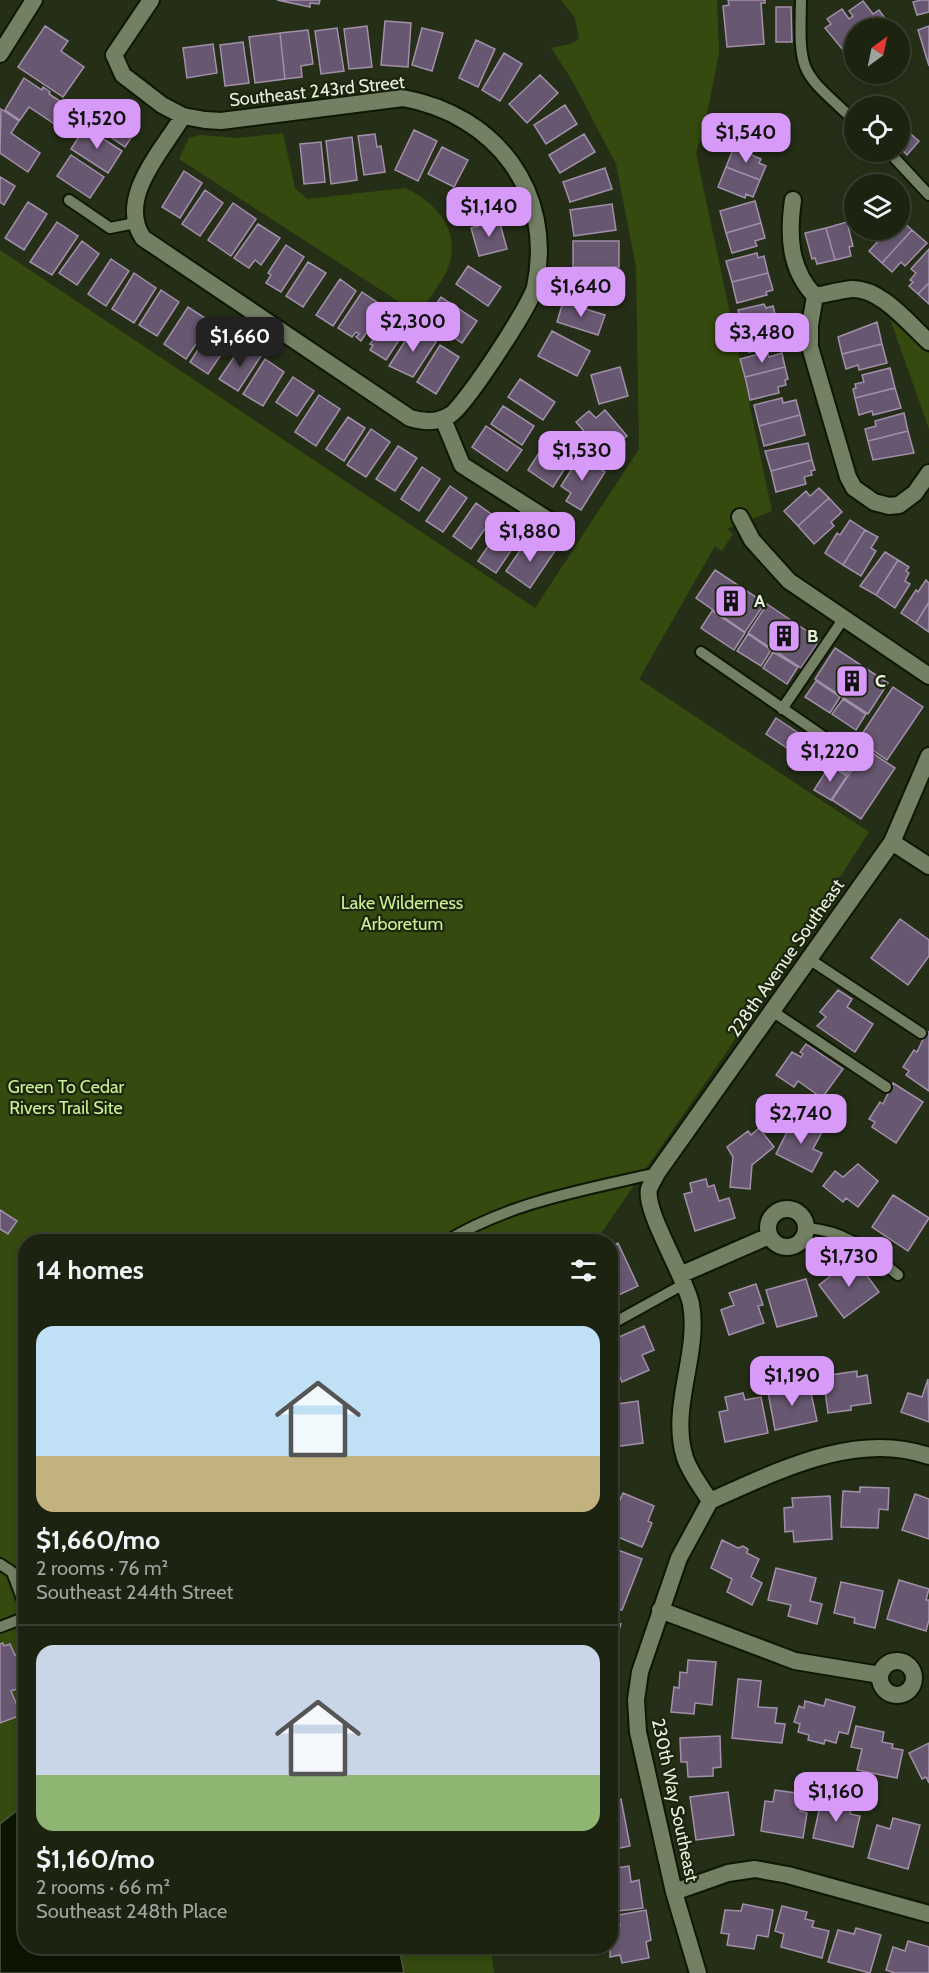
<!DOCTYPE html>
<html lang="en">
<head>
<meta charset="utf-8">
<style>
  body { margin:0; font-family:Cabin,sans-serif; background:#252b1a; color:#f1f3f6; height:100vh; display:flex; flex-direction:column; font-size:22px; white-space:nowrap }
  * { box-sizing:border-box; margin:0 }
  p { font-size:20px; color:#a0a49f }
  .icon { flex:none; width:33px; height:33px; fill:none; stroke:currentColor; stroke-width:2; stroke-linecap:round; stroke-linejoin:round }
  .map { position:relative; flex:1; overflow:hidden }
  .side { position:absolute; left:18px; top:1234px; width:600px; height:720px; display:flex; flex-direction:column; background:#1c2311; border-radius:24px; box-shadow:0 3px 9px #0003,0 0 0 2px #3a4031 }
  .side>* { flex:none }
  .needle { width:39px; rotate:33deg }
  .tools { position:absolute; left:844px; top:18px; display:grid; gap:12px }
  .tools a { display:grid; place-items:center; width:66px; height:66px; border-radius:50%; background:#1c2311; box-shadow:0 3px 9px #0003,0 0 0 2px #3a4031; font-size:30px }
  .price { position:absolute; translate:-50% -51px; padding:0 14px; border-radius:12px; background:#d89af8; color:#111; font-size:20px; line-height:39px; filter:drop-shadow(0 2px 3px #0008) }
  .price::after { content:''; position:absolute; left:50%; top:36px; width:18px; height:14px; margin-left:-9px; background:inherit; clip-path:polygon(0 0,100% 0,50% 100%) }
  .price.selected { background:#222; color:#fff }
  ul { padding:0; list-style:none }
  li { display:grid; align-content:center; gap:12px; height:318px; padding:0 18px }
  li+li { border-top:2px solid #3a4031 }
  li span { display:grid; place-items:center; height:186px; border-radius:18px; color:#555 }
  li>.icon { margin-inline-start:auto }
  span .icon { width:108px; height:108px; fill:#fffc; stroke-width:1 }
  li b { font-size:26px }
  h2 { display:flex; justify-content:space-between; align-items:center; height:72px; padding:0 18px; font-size:26px }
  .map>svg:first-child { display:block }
  .green { fill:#354a0e }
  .water { fill:#0c1402; stroke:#4e5645; stroke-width:1.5 }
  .building { fill:#675770; stroke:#a290ab; stroke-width:1.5 }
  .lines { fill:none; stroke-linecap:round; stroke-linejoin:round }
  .service-casing { stroke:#0e1702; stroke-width:14 }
  .minor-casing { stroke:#0e1702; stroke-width:20 }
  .service { stroke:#738064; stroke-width:10 }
  .minor { stroke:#738064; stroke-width:16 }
  .labels { text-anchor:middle; stroke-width:4.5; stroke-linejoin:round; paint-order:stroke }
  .street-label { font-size:18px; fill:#e9f0e0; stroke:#1c250d }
  .poi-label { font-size:18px; font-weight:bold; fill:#e9f0e0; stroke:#1c250d; text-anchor:start }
  .park-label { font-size:18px; fill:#caf193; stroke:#1c250d }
</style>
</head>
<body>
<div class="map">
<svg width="929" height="1973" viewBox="0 0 929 1973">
  <rect width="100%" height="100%" fill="#252f17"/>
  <path class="green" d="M561,0h156l2,53 -14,71 -9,29 76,358 -45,18 6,5 -11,17 -7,-5 -76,133 230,153 -141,218 -133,192h-569v562l-26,20v-1574l535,358 104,-159 -3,-182 -20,-103 -44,-84 -21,-32 20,-4 8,-5 -4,-21z
    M283,133l12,55 12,11 98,-11c27,12 52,37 46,69 -3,19 -22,41 -33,57l-239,-155 10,-21 11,-3 37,3z
    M890,319l39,34v76z
    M394,1947h97l3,26h-90z"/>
  <path class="water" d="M25,1804l1,143h373l5,26h-404v-149z"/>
  <path class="building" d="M277,0h43l-1,4 -9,-1v4z
    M728,0h37v3h-4l3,41 -37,3 -4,-41 6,-1z
    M921,0h8v12l-12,3 -4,-13z
    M863,1l10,13 6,-4 13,18h-37v32l-3,1 -27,-33 6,-4 -4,-5 15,-10 7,10 4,-3 -4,-5z
    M776,7h15l1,35h-16z
    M385,21l26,2 -3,44 -27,-2z
    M45,26l23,15 -7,10 23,16 -21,30 -45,-30z
    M367,26l5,41 -23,2 -5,-40z
    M929,26v40l-11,-36z
    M337,28l7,43 -23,3 -6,-43z
    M422,28l21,5 -11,38 -20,-6z
    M308,30l5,34 -12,2 1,11 -17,2 -5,-46z
    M280,33l5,46 -30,4 -6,-46z
    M476,40l19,9 -17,38 -19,-9z
    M243,42l6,41 -24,3 -5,-41z
    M213,44l4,29 -30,5 -4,-30z
    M504,53l18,11 -22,37 -18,-11z
    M540,75l18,18 -31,30 -18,-19z
    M24,78l18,12 1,-3 7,5 -1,2 20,13 -13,18 -27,-18 -9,13 -15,-10z
    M102,105l35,24 -12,18 -35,-24z
    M565,105l12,19 -31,20 -12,-19z
    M1,109l18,12 -8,12 29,20 -12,19 -28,-19z
    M900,125l19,16 -12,14 -7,-7z
    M85,127l37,24 -14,22 -37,-24z
    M414,130l23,11 -19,40 -23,-11z
    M375,134l2,13 4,-1 4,26 -21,3 -6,-39z
    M584,134l11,18 -35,21 -11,-18z
    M352,137l5,43 -26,4 -5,-43z
    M321,142l4,40 -21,2 -4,-40z
    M442,147l26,13 -14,27 -26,-13z
    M734,147l27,12 -2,4 7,3 -6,14 -34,-13z
    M71,155l33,22 -14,21 -33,-22z
    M726,167l34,13 -7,17 -7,-3 -1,4 -27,-11z
    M605,168l7,21 -42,13 -7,-20z
    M184,171l18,12 -22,35 -18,-11z
    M0,177l15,9 -11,19 -4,-3z
    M492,188l7,25 -42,12 -7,-25z
    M205,190l18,13 -23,33 -18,-12z
    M755,201l6,22 -35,10 -6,-22z
    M28,202l19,12 -23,36 -19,-12z
    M233,203l23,16 -25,37 -23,-16z
    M612,204l4,26 -42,6 -4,-26z
    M900,219l12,11 -30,33 -13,-12 11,-12 -4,-3 6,-6h18z
    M499,220l8,29 -28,7 -8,-28z
    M57,222l21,14 -26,39 -22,-13z
    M847,222l6,24 -4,1 2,9 -16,4 -9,-32z
    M761,223l4,15 -10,3 2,5 -25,7 -6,-20z
    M258,224l22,14 -19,27 -6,-5 -6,8 -15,-10z
    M826,228l9,32 -18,4 -2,-6 -3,1 -7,-26z
    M912,230l15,13 -22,23 -4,-4 -9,10 -10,-9z
    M82,241l17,13 -22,31 -18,-12z
    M573,241h46v26h-46z
    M286,245l18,12 -23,35 -15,-9 5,-8 -3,-2z
    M929,249v34l-11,11 -9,-8 4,-4 -3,-2 6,-7 -5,-4z
    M757,253l1,5 6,-2 4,17 -36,9 -6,-21z
    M111,259l18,12 -23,35 -18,-12z
    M308,262l18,11 -23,34 -17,-11z
    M468,266l33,21 -13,19 -32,-22z
    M134,273l22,15 -22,35 -22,-14z
    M768,273l5,17 -7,2 1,3 -30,8 -5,-21z
    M570,276l39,8 -4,21 -39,-8z
    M340,279l16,12 -23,35 -17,-11z
    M929,283v21l-11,-10z
    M161,290l18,12 -22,34 -18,-11z
    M362,292l22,15 -23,34 -5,-4 3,-3 -3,-2 -4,5 -14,-9z
    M441,297l36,24 -15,22 -36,-24z
    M563,302l42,13 -7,20 -41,-13z
    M764,304l2,4 7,-2 4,16 -34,9 -5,-21z
    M188,307l23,15 -25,37 -22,-15z
    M391,313l18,12 -23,35 -16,-10 3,-5 -3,-1z
    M777,322l4,17 -7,1 1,6 -26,6 -6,-21z
    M877,322l5,22 -40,10 -4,-17z
    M214,325l19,12 -25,37 -18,-12z
    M414,327l22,15 -23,35 -24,-11z
    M552,331l38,20 -13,25 -39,-20z
    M243,344l18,12 -23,35 -19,-12z
    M882,344l5,19 -28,7 -1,-5 -12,4 -4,-15z
    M440,345l19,12 -23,37 -19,-12z
    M767,352l2,5 13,-4 3,14 -40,10 -5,-18z
    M265,359l19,13 -21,34 -20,-12z
    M620,367l8,29 -29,8 -8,-29z
    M785,367l3,12 -3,1 1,5 -8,2 1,6 -29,7 -5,-23z
    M890,368l5,20 -40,10 -2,-9 3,-1 -1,-4 9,-2 -2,-7z
    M293,377l21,14 -17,25 -21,-14z
    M520,379l35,23 -12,18 -35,-23z
    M895,388l6,20 -28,7 -1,-4 -13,4 -4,-17z
    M319,395l21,14 -24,37 -21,-14z
    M782,398l1,5 13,-3 4,15 -41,11 -5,-21z
    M503,406l31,20 -12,19 -31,-21z
    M605,410l22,26 -22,19 -29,-33 13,-11 7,7z
    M904,413l4,18 -40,10 -3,-12 11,-3 -1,-5z
    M800,415l5,20 -41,11 -5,-20z
    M348,417l17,11 -21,33 -18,-12z
    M486,426l36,24 -15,21 -35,-24z
    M371,429l19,13 -24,35 -19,-12z
    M908,431l6,22 -41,7 -5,-19z
    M808,443l4,17 -41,11 -6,-20z
    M544,445l25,17 -16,25 -25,-17z
    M398,446l19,12 -22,33 -19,-12z
    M580,456l25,16 -24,38 -15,-9 5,-8 -10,-7z
    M812,460l3,10 -4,1 1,4 -8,2 2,7 -30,8 -5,-21z
    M422,467l18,12 -21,32 -18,-12z
    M450,486l17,12 -24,34 -17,-11z
    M819,488l10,10 -31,28 -14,-15 22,-20 4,5z
    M829,498l13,14 -11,10 3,4 -20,18 -16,-18z
    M476,503l18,13 -23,33 -18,-13z
    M850,520l15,10 -22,35 -18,-12 12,-20 3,2z
    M502,526l18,11 -24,36 -18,-12z
    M865,530l13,7 -7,11 5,3 -15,25 -18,-11z
    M540,541l15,10 -25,37 -24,-17 19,-28 9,7z
    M885,552l13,8 -22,35 -16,-9z
    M898,560l11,7 -3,4 3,2 -4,8 5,3 -15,24 -19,-13z
    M715,570l50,33 -20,29 -49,-34z
    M926,580l3,3v19l-13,21 -15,-10 15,-23 2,2z
    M929,602v30l-13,-9z
    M767,604l53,36 -19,28 -53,-35z
    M712,611l33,22 -11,17 -33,-22z
    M748,634l23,16 -10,16 -24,-15z
    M835,648l53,35 -20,31 -53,-35z
    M773,652l25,15 -11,17 -24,-16z
    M816,681l24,16 -10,16 -25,-16z
    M893,687l30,20 -36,53 -29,-20z
    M843,699l23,15 -10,16 -24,-16z
    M776,718l45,30 -10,16 -45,-30z
    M846,739l17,11 -16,24 -16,-11z
    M866,749l29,19 -34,51 -29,-19z
    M830,765l17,11 -16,24 -17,-10z
    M900,919l29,21v16l-21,29 -37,-27z
    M838,990l14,9 -5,8 26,17 -18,28 -38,-26 9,-9 -6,-5z
    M927,1031l2,1v59l-23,-16 3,-4 -6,-4 11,-17 3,2z
    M806,1044l37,25 -21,29 -24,-17 -4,6 -18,-12 16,-23 9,5 2,-3 -3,-2z
    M893,1083l30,19 -27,41 -24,-16 3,-5 -6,-3 11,-17 3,2z
    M794,1118l28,14 -9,17 9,4 -10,19 -36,-18z
    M759,1128l15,19 -22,18 -2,24 -20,-2 3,-30 -6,-10 21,-16 3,4z
    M858,1164l20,17 -20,26 -12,-9 -3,4 -20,-16 12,-15 8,6z
    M706,1179l2,8 6,-2 5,16 10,-3 6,20 -40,13 -11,-37 8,-2 -2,-9z
    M893,1195l36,23 -21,33 -36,-24z
    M0,1210l17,11 -9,13 -8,-5z
    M618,1243l20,43 -28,13v-52z
    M854,1258l25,34 -35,26 -25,-33z
    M806,1279l11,37 -40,11 -11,-37z
    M756,1284l7,21 -5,1 6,17 -35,12 -8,-25 13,-5 -5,-12z
    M644,1326l10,24 -12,5 7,15 -27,12 -12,-28v-13z
    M857,1371v6l10,-2 4,28 -20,3v4l-23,3 -5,-37z
    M928,1379l1,43 -28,-10 7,-19 14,4z
    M798,1385l1,5 11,-2 7,33 -42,9 -7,-38z
    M743,1393l2,7 16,-3 7,36 -43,9 -6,-30 9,-2 -3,-13z
    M638,1401l5,42 -29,4v-5h-4v-37z
    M860,1487l29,1 -1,22 -9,-1 -1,19 -37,-1 2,-36 17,1z
    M623,1493l31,13 -6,15 4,2 -10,24 -29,-12 4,-8 -7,-5z
    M915,1494l14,5v40l-27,-9z
    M830,1496l2,43 -38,3 -1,-11 -8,1 -1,-24 9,-1 -1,-9z
    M722,1540l16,8 5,-2 5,3 -1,4 12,6 -8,18 11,6 -10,22 -25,-13 5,-13 -21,-11z
    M610,1547l32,12 -20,51 -12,-4z
    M776,1568l40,10 -6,23 12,3 -5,20 -29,-8 3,-11 -23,-5z
    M899,1580l30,9 -3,11h3v20l-3,11 -39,-12z
    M841,1582l42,9 -8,37 -21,-5 1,-5 -21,-5z
    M610,1620l11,4 -11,32z
    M3,1643l1,3 6,-2 5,11 11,-4v35l-15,5 10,24 -21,8v-79z
    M688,1660l28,2 -4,43 -17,-2 -1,11 -23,-2 3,-25 5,1 1,-16 7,1z
    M738,1679l23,2 -3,26 19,1 -2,15 10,1 -3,19 -50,-5z
    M826,1699l29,8 -7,27 -9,-2 -3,11 -11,-3 -1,4 -16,-4 1,-5 -11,-3 2,-8 -6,-2 5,-16 5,2 1,-7 19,5z
    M856,1726l28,6 -2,10 11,2 -1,4 11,2 -6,28 -40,-8 5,-21 -11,-2z
    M720,1736l1,31 -8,1v8l-25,1 -1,-15h-6l-1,-24z
    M929,1743v40l-3,-6 -4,2 -13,-26z
    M775,1790l28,4 -3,17 7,2 -4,25 -42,-7 4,-30 8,1z
    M728,1792l6,43 -38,5 -6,-43z
    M822,1797l30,7 -2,10 10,2 -7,31 -40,-9z
    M621,1799l9,47 -20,4v-49z
    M893,1818l27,7 -12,44 -40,-11 9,-33 13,4z
    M629,1866l2,16 8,-2 4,28 -33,4v-43z
    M743,1904l30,6 -5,27 -11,-2 -3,14 -27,-4 2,-11 -8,-1 4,-23 16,1z
    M782,1906l25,6 -2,7 9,2 -2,6 17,4 -7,27 -41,-11 3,-13 -9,-3z
    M646,1910l5,30 -5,2 3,16 -27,5 -2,-8 -10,2v-29l10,-2 -2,-11z
    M856,1928l25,7 -11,38 -42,-11 10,-32 16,4z
    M908,1941l21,6v26h-34l-9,-3 7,-23 12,4z"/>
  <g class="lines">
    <g class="service-casing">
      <path id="service" d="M801,0c-2,76 -1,70 54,121
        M889,152l40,43
        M69,200l41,28 25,-5
        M701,652l136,94
        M782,709l62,-91
        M809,959l112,74
        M772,1011l114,76
        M807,1228c42,4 59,22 91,47
        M445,1242c65,-40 139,-52 212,-69
        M610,1325l74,-41
        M0,1564l12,8 14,37
        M0,1627l26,-10"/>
    </g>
    <g class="minor-casing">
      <path id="minor" d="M151,0l-37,55 9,20 39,30 21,11 22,4 16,1 182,-23c93,17 152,94 132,189 -4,18 -70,119 -85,128 -12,8 -27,7 -40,3l-267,-180c-27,-40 20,-88 40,-122
        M0,54l34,-54
        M793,200c-5,35 -4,69 22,96l-5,29v22l38,130 6,11 20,14 15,4 10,-1 16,-12 14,-20
        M815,296c12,-2 25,-6 37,-7 29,-1 57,35 77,53
        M443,419l19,46 102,65
        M740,517l12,23 37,41 140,95
        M892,842l37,24
        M768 1228a19 19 0 1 1 38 0a19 19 0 1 1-38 0Z
        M680,1275l89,-39
        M710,1501c-8,-13 -20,-28 -25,-43 -16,-51 15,-103 6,-154 -6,-28 -47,-93 -42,-115 2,-6 6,-11 8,-16l235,-331 37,-86
        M710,1501c66,-29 146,-71 219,-45
        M660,1610l135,51 85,14
        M880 1678a17 17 0 1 1 34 0a17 17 0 1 1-34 0Z
        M674,1892l54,-19 27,-4 33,6 141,39
        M698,1973l-24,-81 -36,-160 -2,-32 4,-28 39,-114 31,-57"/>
    </g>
    <use href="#service" class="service"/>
    <use href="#minor" class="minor"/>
  </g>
  <defs>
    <g id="building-square" transform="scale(1.725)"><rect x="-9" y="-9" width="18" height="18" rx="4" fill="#d89af8" stroke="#1c250d"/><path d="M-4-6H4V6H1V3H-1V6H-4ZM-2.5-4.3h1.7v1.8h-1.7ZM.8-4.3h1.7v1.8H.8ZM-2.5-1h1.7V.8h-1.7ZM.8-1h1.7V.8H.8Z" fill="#111"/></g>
  </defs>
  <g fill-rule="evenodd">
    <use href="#building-square" x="731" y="601"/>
    <use href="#building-square" x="784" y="636"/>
    <use href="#building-square" x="852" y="681"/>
  </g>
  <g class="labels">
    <g class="street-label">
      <text transform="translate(317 91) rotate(-6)" y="6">Southeast 243rd Street</text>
      <text transform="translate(786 958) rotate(-55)" y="6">228th Avenue Southeast</text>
      <text transform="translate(675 1800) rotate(78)" y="6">230th Way Southeast</text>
    </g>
    <g class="poi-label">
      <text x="754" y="607">A</text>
      <text x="807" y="642">B</text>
      <text x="875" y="687">C</text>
    </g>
    <g class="park-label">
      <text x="402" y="909">Lake Wilderness<tspan x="402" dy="21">Arboretum</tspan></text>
      <text x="66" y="1093">Green To Cedar<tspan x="66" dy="21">Rivers Trail Site</tspan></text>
    </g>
  </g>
</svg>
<div class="tools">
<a><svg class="needle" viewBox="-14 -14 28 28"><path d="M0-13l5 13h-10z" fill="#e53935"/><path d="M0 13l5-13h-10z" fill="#a0a49f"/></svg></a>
<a><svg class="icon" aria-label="locate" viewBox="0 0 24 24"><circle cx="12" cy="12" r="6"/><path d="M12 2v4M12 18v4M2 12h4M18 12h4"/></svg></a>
<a><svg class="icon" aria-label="layers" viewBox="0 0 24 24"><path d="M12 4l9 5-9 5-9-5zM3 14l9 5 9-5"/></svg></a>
</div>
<b class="price" style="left:97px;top:150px">$1,520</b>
<b class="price" style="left:746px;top:164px">$1,540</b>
<b class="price" style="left:489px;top:238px">$1,140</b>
<b class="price" style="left:581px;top:318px">$1,640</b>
<b class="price" style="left:413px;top:353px">$2,300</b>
<b class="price" style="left:762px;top:364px">$3,480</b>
<b class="price selected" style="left:240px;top:368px">$1,660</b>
<b class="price" style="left:582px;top:482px">$1,530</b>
<b class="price" style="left:530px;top:563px">$1,880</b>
<b class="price" style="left:830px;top:783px">$1,220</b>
<b class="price" style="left:801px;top:1145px">$2,740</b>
<b class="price" style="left:849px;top:1288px">$1,730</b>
<b class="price" style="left:792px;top:1407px">$1,190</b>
<b class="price" style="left:836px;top:1823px">$1,160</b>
<section class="side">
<h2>14 homes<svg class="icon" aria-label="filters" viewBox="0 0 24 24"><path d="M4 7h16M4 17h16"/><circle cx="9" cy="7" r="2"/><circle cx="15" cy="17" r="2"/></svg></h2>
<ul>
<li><span style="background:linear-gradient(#bfe0f5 70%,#c2b280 0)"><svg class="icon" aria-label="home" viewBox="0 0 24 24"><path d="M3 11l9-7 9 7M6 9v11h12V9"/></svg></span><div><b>$1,660/mo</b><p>2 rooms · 76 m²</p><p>Southeast 244th Street</p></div></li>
<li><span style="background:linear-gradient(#c9d6e8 70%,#8fb573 0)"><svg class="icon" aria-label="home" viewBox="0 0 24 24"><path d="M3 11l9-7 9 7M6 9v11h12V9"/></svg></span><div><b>$1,160/mo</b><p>2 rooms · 66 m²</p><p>Southeast 248th Place</p></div></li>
</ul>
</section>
</div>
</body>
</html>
